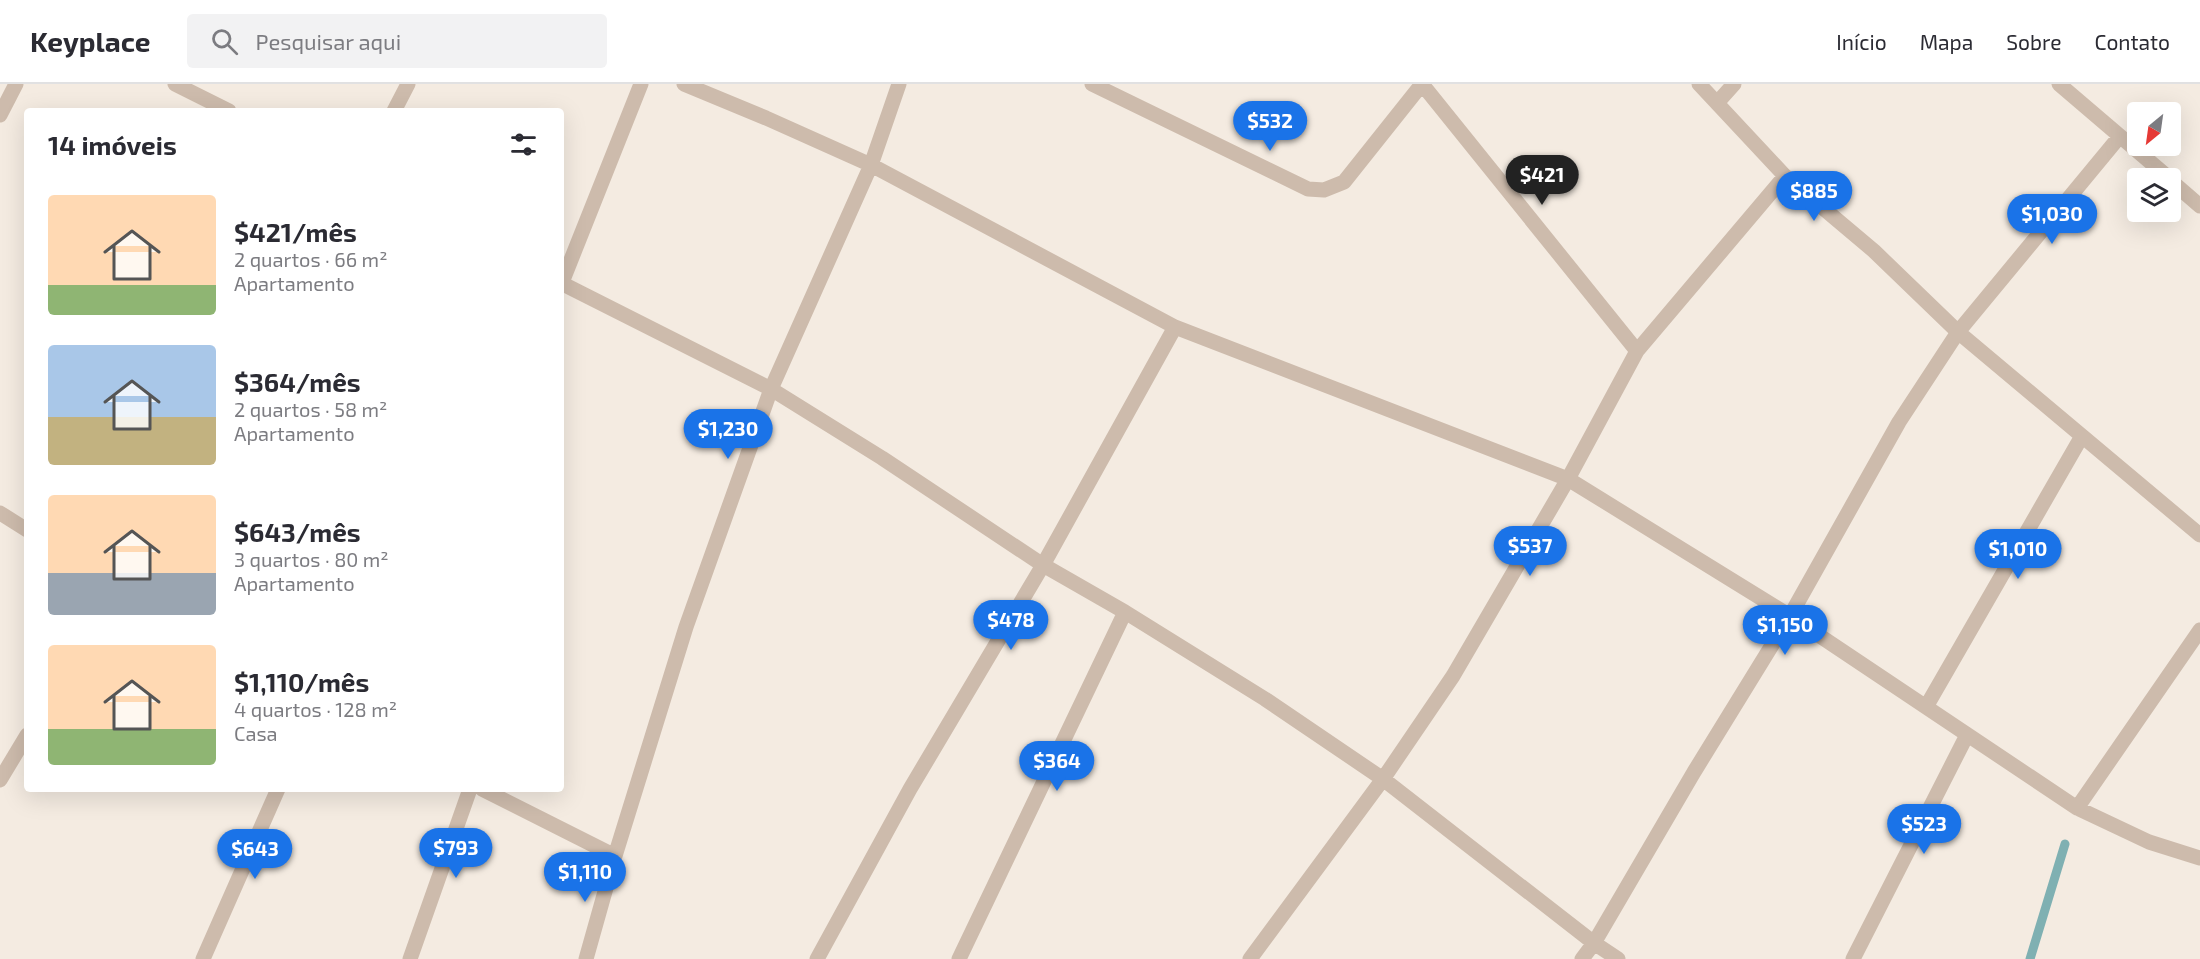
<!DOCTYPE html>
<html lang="pt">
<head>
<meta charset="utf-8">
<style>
  body { margin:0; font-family:"Exo 2",sans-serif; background:#f2f2f3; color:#2b2b33; height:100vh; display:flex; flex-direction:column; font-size:22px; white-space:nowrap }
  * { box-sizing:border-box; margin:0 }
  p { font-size:20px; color:#7c7c81 }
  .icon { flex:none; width:33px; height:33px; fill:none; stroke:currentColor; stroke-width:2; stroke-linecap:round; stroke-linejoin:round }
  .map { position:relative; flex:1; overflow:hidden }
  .details { position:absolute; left:24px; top:24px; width:540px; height:684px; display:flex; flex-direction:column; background:#fff; border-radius:6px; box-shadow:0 6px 24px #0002 }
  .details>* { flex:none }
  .needle { width:39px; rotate:209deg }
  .tools { position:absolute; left:2127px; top:18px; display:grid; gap:12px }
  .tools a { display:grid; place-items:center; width:54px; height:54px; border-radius:6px; background:#fff; box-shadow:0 6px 24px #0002; font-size:30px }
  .price { position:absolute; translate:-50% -51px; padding:0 14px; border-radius:21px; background:#1a73e8; color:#fff; font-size:20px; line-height:39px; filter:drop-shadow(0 2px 3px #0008) }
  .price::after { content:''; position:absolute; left:50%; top:36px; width:18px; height:14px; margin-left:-9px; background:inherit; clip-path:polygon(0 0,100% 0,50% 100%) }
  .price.on { background:#222; color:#fff }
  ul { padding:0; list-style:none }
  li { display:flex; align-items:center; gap:18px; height:150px; padding:0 24px }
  li span { display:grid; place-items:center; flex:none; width:168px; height:120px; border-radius:6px; color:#555 }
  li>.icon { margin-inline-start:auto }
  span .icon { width:72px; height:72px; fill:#fffc; stroke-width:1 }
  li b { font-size:26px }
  h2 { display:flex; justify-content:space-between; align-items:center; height:72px; padding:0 24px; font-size:26px }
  header { display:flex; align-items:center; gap:36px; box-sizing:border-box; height:84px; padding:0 30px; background:#fff; border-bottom:2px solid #e1e1e2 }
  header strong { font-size:28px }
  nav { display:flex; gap:33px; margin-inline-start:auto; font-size:21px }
  .search { width:420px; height:54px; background:#f2f2f3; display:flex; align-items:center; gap:15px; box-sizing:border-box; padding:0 21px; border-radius:6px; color:#7c7c81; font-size:22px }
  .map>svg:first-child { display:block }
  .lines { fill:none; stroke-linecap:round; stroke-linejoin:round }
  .stream { stroke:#7fb0b2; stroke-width:9 }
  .street { stroke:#cdbbac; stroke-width:15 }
</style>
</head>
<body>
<header>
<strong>Keyplace</strong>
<div class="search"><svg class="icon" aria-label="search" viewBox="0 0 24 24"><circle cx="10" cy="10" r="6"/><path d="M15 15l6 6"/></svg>Pesquisar aqui</div>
<nav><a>Início</a><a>Mapa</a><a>Sobre</a><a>Contato</a></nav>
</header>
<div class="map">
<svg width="2200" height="875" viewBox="0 0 2200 875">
  <rect width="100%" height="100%" fill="#f4ebe1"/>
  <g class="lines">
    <path class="stream" d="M2030,875l35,-115"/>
    <path class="street" d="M175,0l54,27
      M684,0l82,34 105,47 304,162 393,152 222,137 287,192 72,34 51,16
      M1092,0l216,105 16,1 20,-8 78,-98
      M1422,0l215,267
      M1699,0l86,92 89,75 84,81 242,203
      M2059,0l110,94
      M1717,19l17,-19
      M394,27l14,-27
      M0,31l16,-31
      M2170,96l30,26
      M561,199l210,106 111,69 161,107 82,47 140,87 118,80 211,164 24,16
      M561,201l80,-201
      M0,429l27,17
      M1926,623l156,-271
      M0,696l27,-45
      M482,705l133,67
      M2077,724l123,-178
      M203,875l75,-170
      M410,875l60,-170
      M586,875l29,-103 71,-229 85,-238 100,-224 28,-81
      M817,875l93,-170 133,-224 132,-238
      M959,875l166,-347
      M1250,875l133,-180 70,-103 115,-197 69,-128 148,-175
      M1582,875l12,-16 100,-171 96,-156 109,-194 59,-90 162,-196
      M1853,875l114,-224"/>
  </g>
</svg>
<div class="tools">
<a><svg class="needle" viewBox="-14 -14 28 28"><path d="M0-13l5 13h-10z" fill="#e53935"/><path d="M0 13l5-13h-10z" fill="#7c7c81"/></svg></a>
<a><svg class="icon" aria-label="layers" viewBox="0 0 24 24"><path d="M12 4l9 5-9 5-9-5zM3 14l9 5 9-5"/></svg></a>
</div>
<b class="price" style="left:1270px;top:68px">$532</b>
<b class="price on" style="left:1542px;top:122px">$421</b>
<b class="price" style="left:1814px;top:138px">$885</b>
<b class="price" style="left:2052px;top:161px">$1,030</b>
<b class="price" style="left:728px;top:376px">$1,230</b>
<b class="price" style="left:1530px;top:493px">$537</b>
<b class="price" style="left:2018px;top:496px">$1,010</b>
<b class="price" style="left:1011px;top:567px">$478</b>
<b class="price" style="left:1785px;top:572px">$1,150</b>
<b class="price" style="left:1057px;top:708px">$364</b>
<b class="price" style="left:1924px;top:771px">$523</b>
<b class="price" style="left:456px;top:795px">$793</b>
<b class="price" style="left:255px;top:796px">$643</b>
<b class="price" style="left:585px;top:819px">$1,110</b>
<section class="details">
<h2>14 imóveis<svg class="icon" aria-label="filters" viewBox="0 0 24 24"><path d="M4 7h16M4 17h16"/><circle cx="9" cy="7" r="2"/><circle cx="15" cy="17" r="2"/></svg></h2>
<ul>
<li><span style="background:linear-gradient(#ffd9b3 75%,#8fb573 0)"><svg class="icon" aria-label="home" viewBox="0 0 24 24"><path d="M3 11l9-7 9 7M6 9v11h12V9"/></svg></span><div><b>$421/mês</b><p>2 quartos · 66 m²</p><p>Apartamento</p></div></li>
<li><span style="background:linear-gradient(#a9c7e8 60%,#c2b280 0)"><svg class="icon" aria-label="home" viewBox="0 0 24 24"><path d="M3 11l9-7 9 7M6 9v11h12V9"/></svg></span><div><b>$364/mês</b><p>2 quartos · 58 m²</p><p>Apartamento</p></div></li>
<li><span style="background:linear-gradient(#ffd9b3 65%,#9aa5b1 0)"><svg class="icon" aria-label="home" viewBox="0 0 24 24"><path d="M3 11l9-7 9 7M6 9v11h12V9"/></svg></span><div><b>$643/mês</b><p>3 quartos · 80 m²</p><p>Apartamento</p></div></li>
<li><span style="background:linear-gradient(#ffd9b3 70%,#8fb573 0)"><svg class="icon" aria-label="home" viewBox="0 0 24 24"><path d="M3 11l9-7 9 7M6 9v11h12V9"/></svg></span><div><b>$1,110/mês</b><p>4 quartos · 128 m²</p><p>Casa</p></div></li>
</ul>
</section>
</div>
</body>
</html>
